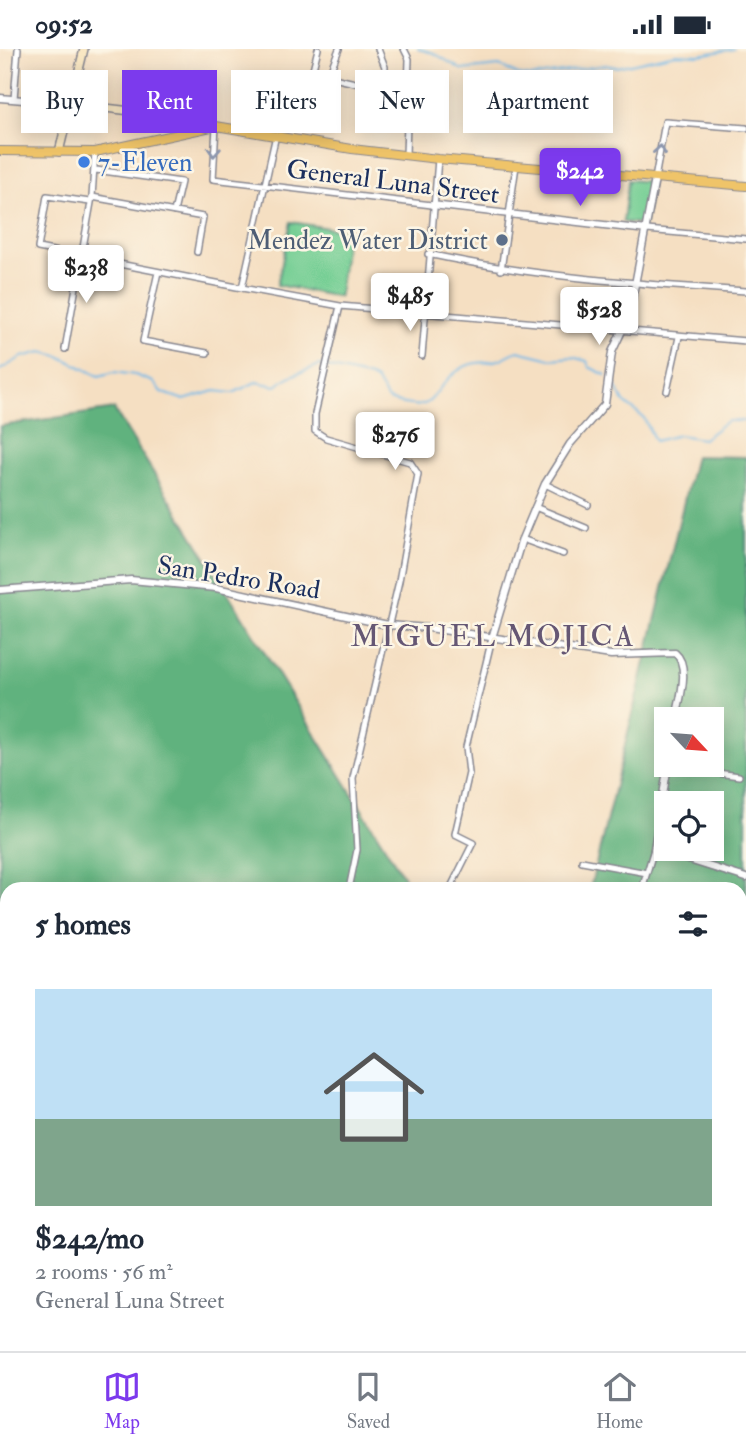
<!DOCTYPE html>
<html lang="en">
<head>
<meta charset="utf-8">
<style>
  body { margin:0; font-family:"IM FELL Double Pica",serif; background:#f2f2f3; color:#1f2937; height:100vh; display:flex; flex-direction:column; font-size:26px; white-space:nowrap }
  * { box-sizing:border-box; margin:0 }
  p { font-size:23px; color:#747a83 }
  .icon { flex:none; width:38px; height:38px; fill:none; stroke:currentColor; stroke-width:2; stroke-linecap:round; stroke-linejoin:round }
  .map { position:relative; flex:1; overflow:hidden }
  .sheet { position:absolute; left:0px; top:833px; width:747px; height:469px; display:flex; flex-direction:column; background:#fff; border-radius:21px 21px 0 0; box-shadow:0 4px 18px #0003 }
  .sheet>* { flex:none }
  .hud { position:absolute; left:21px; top:21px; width:705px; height:63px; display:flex; gap:14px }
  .needle { width:46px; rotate:116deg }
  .buttons { position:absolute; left:654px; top:658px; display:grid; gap:14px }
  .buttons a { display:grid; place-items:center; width:70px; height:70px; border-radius:0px; background:#fff; box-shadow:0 4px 18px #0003; font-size:35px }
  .price { position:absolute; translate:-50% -60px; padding:0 16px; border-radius:7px; background:#fff; color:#222; font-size:23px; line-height:46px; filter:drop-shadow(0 2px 4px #0008) }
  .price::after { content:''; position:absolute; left:50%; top:42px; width:21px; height:16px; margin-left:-10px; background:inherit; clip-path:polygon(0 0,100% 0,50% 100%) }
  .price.on { background:#7c3aed; color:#fff }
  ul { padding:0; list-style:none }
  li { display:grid; align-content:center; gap:14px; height:371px; padding:0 35px }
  li span { display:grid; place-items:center; height:217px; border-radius:0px; color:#555 }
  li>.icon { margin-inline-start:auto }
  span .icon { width:126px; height:126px; fill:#fffc; stroke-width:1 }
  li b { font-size:30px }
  h2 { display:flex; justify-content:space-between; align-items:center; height:84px; padding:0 35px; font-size:30px }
  .pill { padding:0 24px; border-radius:0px; background:#fff; box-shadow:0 4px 18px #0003; font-size:24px; line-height:63px }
  .pill.on { background:#7c3aed; color:#fff }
  .status { display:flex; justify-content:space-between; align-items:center; height:49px; padding:0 35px; background:#fff; direction:ltr }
  .status svg { height:19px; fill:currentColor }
  .menu { display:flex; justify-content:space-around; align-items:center; height:98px; border-top:2px solid #e0e1e3; background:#fff; font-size:19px; color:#747a83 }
  .menu a { display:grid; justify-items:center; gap:4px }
  .menu .on { color:#7c3aed }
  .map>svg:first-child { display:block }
  .green { fill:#77cf95; stroke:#497f7a; stroke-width:2 }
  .forest { fill:#61b27e; stroke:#3e706e; stroke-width:2; fill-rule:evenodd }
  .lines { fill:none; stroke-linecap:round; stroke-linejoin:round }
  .stream { stroke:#6fb8e7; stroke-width:2 }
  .minor-casing { stroke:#888790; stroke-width:8 }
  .tertiary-casing { stroke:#888790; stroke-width:9 }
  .secondary-casing { stroke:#888790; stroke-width:10 }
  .primary-casing { stroke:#888790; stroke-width:10 }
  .minor { stroke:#fff; stroke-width:5 }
  .tertiary { stroke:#fff; stroke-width:6 }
  .secondary { stroke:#f9e7c3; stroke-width:7 }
  .primary { stroke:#efc469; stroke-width:8 }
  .oneway { stroke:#8d97ae }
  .shop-dot { fill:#3f7fe0; stroke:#fcf5e5; stroke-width:2.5 }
  .service-dot { fill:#5c6f8a; stroke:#fcf5e5; stroke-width:2.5 }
  .labels { text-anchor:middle; stroke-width:5; stroke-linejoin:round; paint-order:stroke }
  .shop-label { font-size:26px; fill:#366cbe; stroke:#fcf5e5; text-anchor:start }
  .street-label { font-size:26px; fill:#1b2f5e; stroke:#fcf5e5 }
  .service-label { font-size:26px; fill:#4e5e75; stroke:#fcf5e5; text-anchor:end }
  .quarter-label { font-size:30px; letter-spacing:2px; fill:#655774; stroke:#fcf5e5 }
</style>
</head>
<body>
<div class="status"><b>09:52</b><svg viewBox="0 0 49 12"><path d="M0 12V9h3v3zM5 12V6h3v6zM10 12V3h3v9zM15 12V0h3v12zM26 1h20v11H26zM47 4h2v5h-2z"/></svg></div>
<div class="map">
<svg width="746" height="1302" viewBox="0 0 746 1302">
  <rect width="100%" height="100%" fill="#fcf5e5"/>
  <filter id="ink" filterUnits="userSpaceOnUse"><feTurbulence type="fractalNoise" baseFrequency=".0143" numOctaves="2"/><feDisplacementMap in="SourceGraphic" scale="14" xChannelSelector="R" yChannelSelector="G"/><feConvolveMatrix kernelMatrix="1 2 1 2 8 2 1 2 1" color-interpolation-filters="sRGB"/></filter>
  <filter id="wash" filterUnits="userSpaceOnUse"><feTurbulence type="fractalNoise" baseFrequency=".00686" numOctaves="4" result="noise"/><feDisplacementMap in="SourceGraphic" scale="28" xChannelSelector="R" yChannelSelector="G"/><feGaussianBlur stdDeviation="1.57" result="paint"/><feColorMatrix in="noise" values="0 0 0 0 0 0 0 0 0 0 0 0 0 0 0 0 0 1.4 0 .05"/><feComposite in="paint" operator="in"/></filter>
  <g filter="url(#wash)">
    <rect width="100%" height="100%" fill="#f5dfc2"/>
    <path class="green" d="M628,131l22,2 -5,42 -22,-2z
      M291,173l56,9 -8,66 -62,-12z"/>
    <path class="forest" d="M114,360l297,480h-404v455h733v-455h-150l105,-433 51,1v894h-746v-925zM667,670h45v46h-45zM667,754h45v46h-45z"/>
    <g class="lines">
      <path class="stream" d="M418,0l16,4 28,17 37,-4 19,9 13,2 74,-12 12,2 58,-13 24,1 35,-6
        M0,321l22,-13 20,-5 17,4 40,20 15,-4 21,3 18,7 8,10 23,8 31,-9 18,2 23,-11 20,4c14,-13 27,-13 43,-21l51,12 6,3 12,20c52,15 36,-3 68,-28 17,-13 25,-7 42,-12 8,-2 12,-7 20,-9l33,8 21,-2 15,4 2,6 17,8
        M611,329l13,24 20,16 11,23 24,-6 24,4 24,-18h19
        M0,924l7,2
        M740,1086l2,21 4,1"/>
    </g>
  </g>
  <g filter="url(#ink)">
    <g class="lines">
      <g class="minor-casing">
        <path id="minor" d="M318,0l-6,24 69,16 7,6h20
          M378,0l7,18 -2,23
          M404,0l5,10 -3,96
          M328,28l11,-28
          M14,50l4,-50
          M216,77l-3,53 219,26
          M96,121l85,12 -7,30
          M655,130l10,-57 81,6
          M92,148l111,20 -6,35
          M90,153l-43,-6 -9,52 204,40 34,-153
          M647,181l99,9
          M428,205c105,23 211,30 318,37
          M501,221l15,-104
          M158,223l-15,69 64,12
          M242,239l98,18 406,35
          M340,257l-25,108v17l11,7 84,24 8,12 -19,107 -46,197 4,72 -8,39
          M65,300l27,-152 3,-45
          M422,307l16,-197
          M667,342l12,-54
          M545,435l43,21
          M535,458l51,21
          M522,490l41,15
          M668,717l71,10
          M582,812l65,12
          M450,840l23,-46 -18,-9 14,-61 -3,-26 26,-109
          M642,840l12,-40
          M0,993l7,3
          M0,1242l7,2
          M150,1295l21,7"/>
      </g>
      <g class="tertiary-casing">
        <path id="tertiary" d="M0,49l71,6
          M432,156l215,25
          M0,541l131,-10 85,8 172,37 41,3 182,27 64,-2c16,13 4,48 1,66
          M492,589l30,-99 23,-55 25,-40 35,-40 7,-52 17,-36 26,-137
          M668,716l-14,84 92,29"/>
      </g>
      <g class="secondary-casing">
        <path id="secondary" d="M71,55l60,7 75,15
          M59,103l25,-103"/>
      </g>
      <g class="primary-casing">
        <path id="primary" d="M179,84l1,-11
          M0,102l95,1 121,-26 136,23 86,10 308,27"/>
      </g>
      <use href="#minor" class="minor"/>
      <use href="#tertiary" class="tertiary"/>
      <use href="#secondary" class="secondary"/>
      <use href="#primary" class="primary"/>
    </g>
    <defs><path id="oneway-chevron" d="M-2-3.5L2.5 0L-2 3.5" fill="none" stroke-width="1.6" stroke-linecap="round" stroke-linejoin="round" transform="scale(1.75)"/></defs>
    <g class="oneway">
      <use href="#oneway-chevron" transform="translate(660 101) rotate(-81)"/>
      <use href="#oneway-chevron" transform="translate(214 103) rotate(93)"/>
    </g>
  </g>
  <circle class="shop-dot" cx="84" cy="113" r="7"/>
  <circle class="service-dot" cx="502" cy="191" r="7"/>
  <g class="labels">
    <g class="shop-label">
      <text x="98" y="122">7-Eleven</text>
    </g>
    <g class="street-label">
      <text transform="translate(393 132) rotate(7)" y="9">General Luna Street</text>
      <text transform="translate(239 528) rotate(9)" y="9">San Pedro Road</text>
    </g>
    <g class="service-label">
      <text x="488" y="200">Mendez Water District</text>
    </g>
    <g class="quarter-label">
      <text x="493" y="597">MIGUEL MOJICA</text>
    </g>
  </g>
</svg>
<div class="buttons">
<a><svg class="needle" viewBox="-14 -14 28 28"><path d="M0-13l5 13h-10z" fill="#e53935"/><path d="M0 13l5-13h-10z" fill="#747a83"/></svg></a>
<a><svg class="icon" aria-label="locate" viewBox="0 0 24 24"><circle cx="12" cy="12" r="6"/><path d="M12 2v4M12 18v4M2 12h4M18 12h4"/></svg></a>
</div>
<b class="price on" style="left:580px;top:159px">$242</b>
<b class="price" style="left:86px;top:256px">$238</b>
<b class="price" style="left:410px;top:284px">$485</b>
<b class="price" style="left:599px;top:298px">$528</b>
<b class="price" style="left:395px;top:423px">$276</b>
<div class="hud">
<a class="pill">Buy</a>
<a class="pill on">Rent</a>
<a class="pill">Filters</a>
<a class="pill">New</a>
<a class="pill">Apartment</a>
</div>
<section class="sheet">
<h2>5 homes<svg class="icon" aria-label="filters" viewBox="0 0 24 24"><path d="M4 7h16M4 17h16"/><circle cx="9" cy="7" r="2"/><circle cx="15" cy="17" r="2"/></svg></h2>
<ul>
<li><span style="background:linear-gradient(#bfe0f5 60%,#7fa58c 0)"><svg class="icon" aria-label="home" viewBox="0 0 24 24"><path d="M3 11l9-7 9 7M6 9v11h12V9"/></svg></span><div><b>$242/mo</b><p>2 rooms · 56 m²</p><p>General Luna Street</p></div></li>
</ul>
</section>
</div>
<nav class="menu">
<a class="on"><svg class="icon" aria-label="map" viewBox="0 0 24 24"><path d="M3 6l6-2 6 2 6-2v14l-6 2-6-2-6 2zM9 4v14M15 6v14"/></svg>Map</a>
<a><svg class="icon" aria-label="saved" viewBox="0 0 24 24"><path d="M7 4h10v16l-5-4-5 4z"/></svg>Saved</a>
<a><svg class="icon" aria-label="home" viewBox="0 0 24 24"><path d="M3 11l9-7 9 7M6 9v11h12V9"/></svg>Home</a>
</nav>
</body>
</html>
